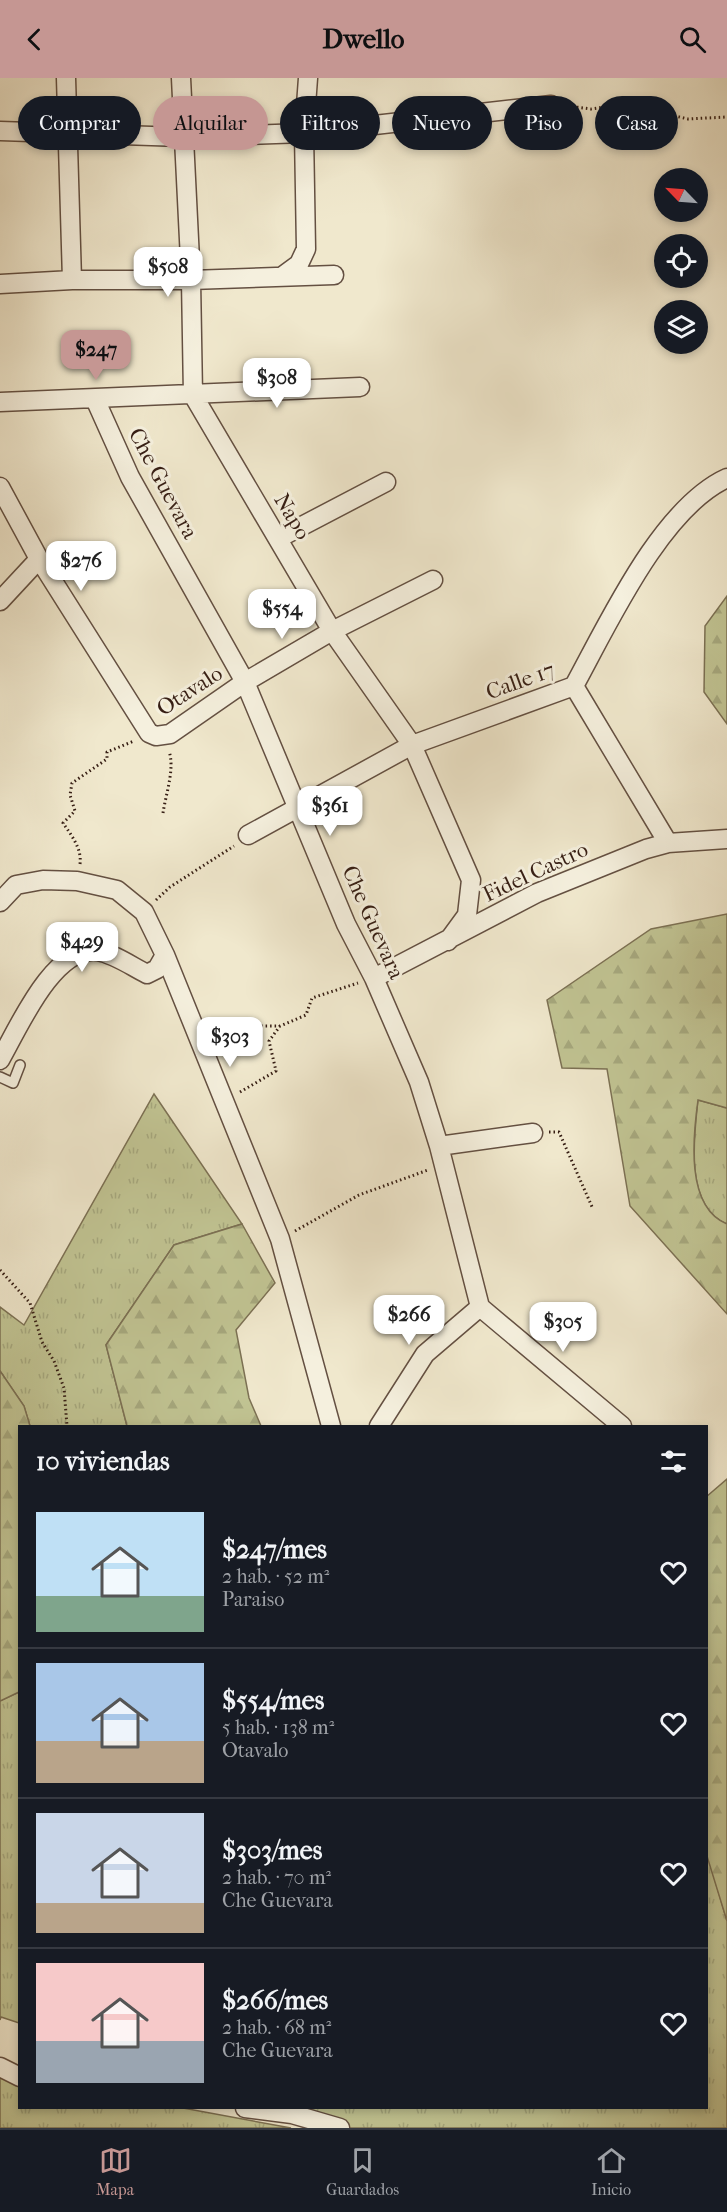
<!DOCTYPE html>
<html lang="es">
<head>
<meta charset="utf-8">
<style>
  body { margin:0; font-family:"IM FELL French Canon",serif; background:#20242c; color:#f1f3f6; height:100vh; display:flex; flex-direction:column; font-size:22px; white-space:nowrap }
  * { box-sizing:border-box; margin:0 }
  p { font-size:20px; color:#9ea1a6 }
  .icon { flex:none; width:33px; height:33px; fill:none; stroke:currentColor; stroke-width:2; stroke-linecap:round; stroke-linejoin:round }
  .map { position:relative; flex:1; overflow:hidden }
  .sheet { position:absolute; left:18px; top:1347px; width:690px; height:684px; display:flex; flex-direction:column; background:#171b24; border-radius:0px; box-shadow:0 3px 9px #0003 }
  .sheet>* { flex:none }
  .guide { position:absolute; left:18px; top:18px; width:692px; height:54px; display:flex; gap:12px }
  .needle { width:39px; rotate:295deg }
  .controls { position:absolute; left:654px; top:90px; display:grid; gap:12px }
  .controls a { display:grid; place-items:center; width:54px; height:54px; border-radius:50%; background:#171b24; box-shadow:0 3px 9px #0003; font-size:30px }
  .price { position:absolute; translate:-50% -51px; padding:0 14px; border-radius:12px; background:#fff; color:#222; font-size:20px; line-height:39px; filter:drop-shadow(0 2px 3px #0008) }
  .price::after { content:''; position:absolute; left:50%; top:36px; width:18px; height:14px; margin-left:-9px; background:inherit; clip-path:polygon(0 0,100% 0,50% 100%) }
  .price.selected { background:#c59692; color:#111 }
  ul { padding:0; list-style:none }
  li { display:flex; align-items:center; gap:18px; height:150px; padding:0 18px }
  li+li { border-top:2px solid #363941 }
  li span { display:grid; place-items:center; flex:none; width:168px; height:120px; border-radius:0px; color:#555 }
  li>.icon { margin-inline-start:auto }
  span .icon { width:72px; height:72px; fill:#fffc; stroke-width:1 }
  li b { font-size:26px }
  h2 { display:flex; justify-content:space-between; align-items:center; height:72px; padding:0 18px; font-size:26px }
  .tag { padding:0 21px; border-radius:27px; background:#171b24; box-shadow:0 3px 9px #0003; font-size:21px; line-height:54px }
  .tag.selected { background:#c59692; color:#111 }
  header { display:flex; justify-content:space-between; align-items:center; height:78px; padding:0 18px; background:#c59692; color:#111; font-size:27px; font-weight:700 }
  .menu { display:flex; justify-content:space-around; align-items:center; height:84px; border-top:2px solid #363941; background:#171b24; font-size:16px; color:#9ea1a6 }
  .menu a { display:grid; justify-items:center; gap:3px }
  .menu .selected { color:#c59692 }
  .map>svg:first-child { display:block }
  .grass { fill:url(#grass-tufts); stroke:#7c7154; stroke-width:1.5 }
  .forest { fill:url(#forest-firs); stroke:#7c7154; stroke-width:1.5 }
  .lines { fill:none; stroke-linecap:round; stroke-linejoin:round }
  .service-casing { stroke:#645042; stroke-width:12 }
  .minor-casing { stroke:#645042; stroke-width:21 }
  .path { stroke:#361e14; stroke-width:3; stroke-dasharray:1.5 3; stroke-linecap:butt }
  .service { stroke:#f5f0de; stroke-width:9 }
  .minor { stroke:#f5f0de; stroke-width:18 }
  .labels { text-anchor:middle; stroke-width:6; stroke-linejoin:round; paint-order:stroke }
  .street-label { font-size:22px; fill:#361e14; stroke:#f5f0de }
</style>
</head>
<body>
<header><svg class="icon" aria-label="back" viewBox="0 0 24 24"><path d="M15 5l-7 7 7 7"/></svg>Dwello<svg class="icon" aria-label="search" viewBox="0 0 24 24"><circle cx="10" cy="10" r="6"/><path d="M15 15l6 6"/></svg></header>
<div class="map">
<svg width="727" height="2050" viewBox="0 0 727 2050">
  <defs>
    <pattern id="grass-tufts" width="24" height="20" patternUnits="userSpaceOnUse" patternTransform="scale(1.5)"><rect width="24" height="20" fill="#c1c493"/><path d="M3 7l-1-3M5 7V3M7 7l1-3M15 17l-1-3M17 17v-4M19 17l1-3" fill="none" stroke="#a6a87e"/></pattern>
    <pattern id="forest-firs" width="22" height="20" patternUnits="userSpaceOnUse" patternTransform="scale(1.5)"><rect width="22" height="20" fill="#c1c493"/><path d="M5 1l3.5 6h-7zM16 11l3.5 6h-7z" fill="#a6a87e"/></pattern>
  </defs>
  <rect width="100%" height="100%" fill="#f0e8cd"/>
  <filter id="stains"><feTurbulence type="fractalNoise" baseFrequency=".00333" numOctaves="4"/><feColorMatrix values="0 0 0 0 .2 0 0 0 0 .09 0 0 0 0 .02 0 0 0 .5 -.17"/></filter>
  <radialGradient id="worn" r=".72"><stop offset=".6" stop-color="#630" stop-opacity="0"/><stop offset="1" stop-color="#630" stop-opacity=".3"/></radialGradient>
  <path class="grass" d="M154,1016l88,130 -68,21 -68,100 21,81h-97l-6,-20 -24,-35v-64l24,18z
    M698,1022l29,8v116c-43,-17 -33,-88 -29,-124z
    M19,1614v331l-18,-6 -1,3v-319z
    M707,1775l20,68v207h-393l-60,-20h432z
    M0,2000l19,6 1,24h163l108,20h-291z"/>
  <path class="forest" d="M727,518v128l-23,-32 1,-66z
    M727,836v194l-29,-8c-5,36 -13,107 29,124v90l-97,-108 -23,-137 -45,-1 -15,-68 104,-71z
    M242,1146l33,59 -39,47 13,68 12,28h-134l-21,-81 68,-100z
    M0,1293l24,35 6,20h-10l-1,266 -19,9z
    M727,1401v442l-21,-68v-356z"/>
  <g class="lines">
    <g class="service-casing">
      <path id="service" d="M0,999l13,6 7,-18"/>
    </g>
    <g class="minor-casing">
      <path id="minor" d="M66,0l6,202
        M181,0l10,202 2,115 139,236 80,114 59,135 -4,35 -19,26
        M0,53l182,6 122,-4 247,-28
        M284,197l15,-11 7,-15 -2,-116 4,-55
        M0,206l72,-4h119l143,-5
        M95,321l35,78 115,205 101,242 28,54 45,104 20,64 41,161
        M0,324l360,-15
        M0,409l39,72 110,174 7,3 14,-2 75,-52 87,-51 101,-51
        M279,460l107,-56
        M0,523l39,-42
        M574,608l94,157
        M248,757l164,-90 162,-59c34,-62 87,-178 153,-208
        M0,824l16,-17 27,-5 34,1 40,9 27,22 21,43 115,284 51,187
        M374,900l163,-85 109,-44 22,-6 59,-4
        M0,982c18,-31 53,-114 97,-109 18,3 34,15 50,23l10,-5 8,-14
        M439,1068l94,-13
        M480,1229l142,119
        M379,1348l46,-72 55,-47
        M0,1989l20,10
        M245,2030l47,6 48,14"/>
    </g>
    <path class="path" d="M568,28l23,3 33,-5 64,15 39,-2
      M163,735c3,-20 12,-44 6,-62
      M80,786c2,-15 -8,-28 -17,-41l12,-12 -5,-16 2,-12 35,-24v-7l27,-11
      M156,822l14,-13 64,-41
      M220,965l35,-17h25l26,-11 6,-17 46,-15
      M240,1014l36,-21 -7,-30 11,-15
      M549,1054h10l34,77
      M295,1153l64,-36 69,-25
      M0,1192l30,33 12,39 12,19 10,27 3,38"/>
    <use href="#service" class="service"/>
    <use href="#minor" class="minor"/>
  </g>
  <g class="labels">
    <g class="street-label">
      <text transform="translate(164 405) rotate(62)" y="8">Che Guevara</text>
      <text transform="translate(293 438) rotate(59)" y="8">Napo</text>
      <text transform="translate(520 602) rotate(-20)" y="8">Calle 17</text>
      <text transform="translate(189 612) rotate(-33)" y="8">Otavalo</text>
      <text transform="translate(535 793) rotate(-25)" y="8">Fidel Castro</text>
      <text transform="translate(374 844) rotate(66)" y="8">Che Guevara</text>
    </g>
  </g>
  <rect width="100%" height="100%" filter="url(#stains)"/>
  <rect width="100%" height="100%" fill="url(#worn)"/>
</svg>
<div class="controls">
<a><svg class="needle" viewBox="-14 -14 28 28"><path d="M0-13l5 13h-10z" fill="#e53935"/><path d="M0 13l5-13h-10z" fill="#9ea1a6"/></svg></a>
<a><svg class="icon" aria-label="locate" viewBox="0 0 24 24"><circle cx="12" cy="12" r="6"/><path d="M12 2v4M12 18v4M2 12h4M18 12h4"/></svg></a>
<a><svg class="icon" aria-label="layers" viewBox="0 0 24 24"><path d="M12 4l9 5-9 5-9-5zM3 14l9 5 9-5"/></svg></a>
</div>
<b class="price" style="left:168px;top:220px">$508</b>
<b class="price selected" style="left:96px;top:303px">$247</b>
<b class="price" style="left:277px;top:331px">$308</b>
<b class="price" style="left:81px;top:514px">$276</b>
<b class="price" style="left:282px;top:562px">$554</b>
<b class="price" style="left:330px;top:759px">$361</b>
<b class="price" style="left:82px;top:895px">$429</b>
<b class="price" style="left:230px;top:990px">$303</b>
<b class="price" style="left:409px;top:1268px">$266</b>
<b class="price" style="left:563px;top:1275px">$305</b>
<div class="guide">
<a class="tag">Comprar</a>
<a class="tag selected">Alquilar</a>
<a class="tag">Filtros</a>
<a class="tag">Nuevo</a>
<a class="tag">Piso</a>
<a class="tag">Casa</a>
</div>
<section class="sheet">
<h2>10 viviendas<svg class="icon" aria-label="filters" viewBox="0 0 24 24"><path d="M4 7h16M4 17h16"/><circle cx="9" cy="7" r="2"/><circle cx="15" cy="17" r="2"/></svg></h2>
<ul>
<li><span style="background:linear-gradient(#bfe0f5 70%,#7fa58c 0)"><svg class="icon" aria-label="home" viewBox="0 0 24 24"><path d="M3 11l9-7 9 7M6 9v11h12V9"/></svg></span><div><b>$247/mes</b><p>2 hab. · 52 m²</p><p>Paraiso</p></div><svg class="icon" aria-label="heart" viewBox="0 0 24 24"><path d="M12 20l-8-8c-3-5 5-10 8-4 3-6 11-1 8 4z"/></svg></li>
<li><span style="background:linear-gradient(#a9c7e8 65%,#b9a48a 0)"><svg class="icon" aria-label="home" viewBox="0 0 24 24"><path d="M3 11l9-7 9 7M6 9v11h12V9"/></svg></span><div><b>$554/mes</b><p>5 hab. · 138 m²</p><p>Otavalo</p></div><svg class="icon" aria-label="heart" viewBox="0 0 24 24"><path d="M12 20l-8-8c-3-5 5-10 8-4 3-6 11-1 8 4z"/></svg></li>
<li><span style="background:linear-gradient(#c9d6e8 75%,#b9a48a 0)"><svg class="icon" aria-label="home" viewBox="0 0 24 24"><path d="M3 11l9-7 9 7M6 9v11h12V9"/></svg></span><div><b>$303/mes</b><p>2 hab. · 70 m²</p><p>Che Guevara</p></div><svg class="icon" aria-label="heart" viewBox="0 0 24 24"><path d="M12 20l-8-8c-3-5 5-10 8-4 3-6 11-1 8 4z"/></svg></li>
<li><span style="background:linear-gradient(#f6c9c9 65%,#9aa5b1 0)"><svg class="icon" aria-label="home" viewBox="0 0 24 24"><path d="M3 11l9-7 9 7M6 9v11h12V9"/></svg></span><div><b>$266/mes</b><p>2 hab. · 68 m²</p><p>Che Guevara</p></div><svg class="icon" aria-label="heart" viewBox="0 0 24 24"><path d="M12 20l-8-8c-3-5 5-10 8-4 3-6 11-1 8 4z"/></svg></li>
</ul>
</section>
</div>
<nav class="menu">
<a class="selected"><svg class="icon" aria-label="map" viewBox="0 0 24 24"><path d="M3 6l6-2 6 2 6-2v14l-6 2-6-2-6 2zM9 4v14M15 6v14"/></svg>Mapa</a>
<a><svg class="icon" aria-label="saved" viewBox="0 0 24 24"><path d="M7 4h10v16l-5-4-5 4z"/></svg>Guardados</a>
<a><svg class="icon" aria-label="home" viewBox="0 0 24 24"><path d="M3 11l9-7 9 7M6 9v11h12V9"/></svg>Inicio</a>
</nav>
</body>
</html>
